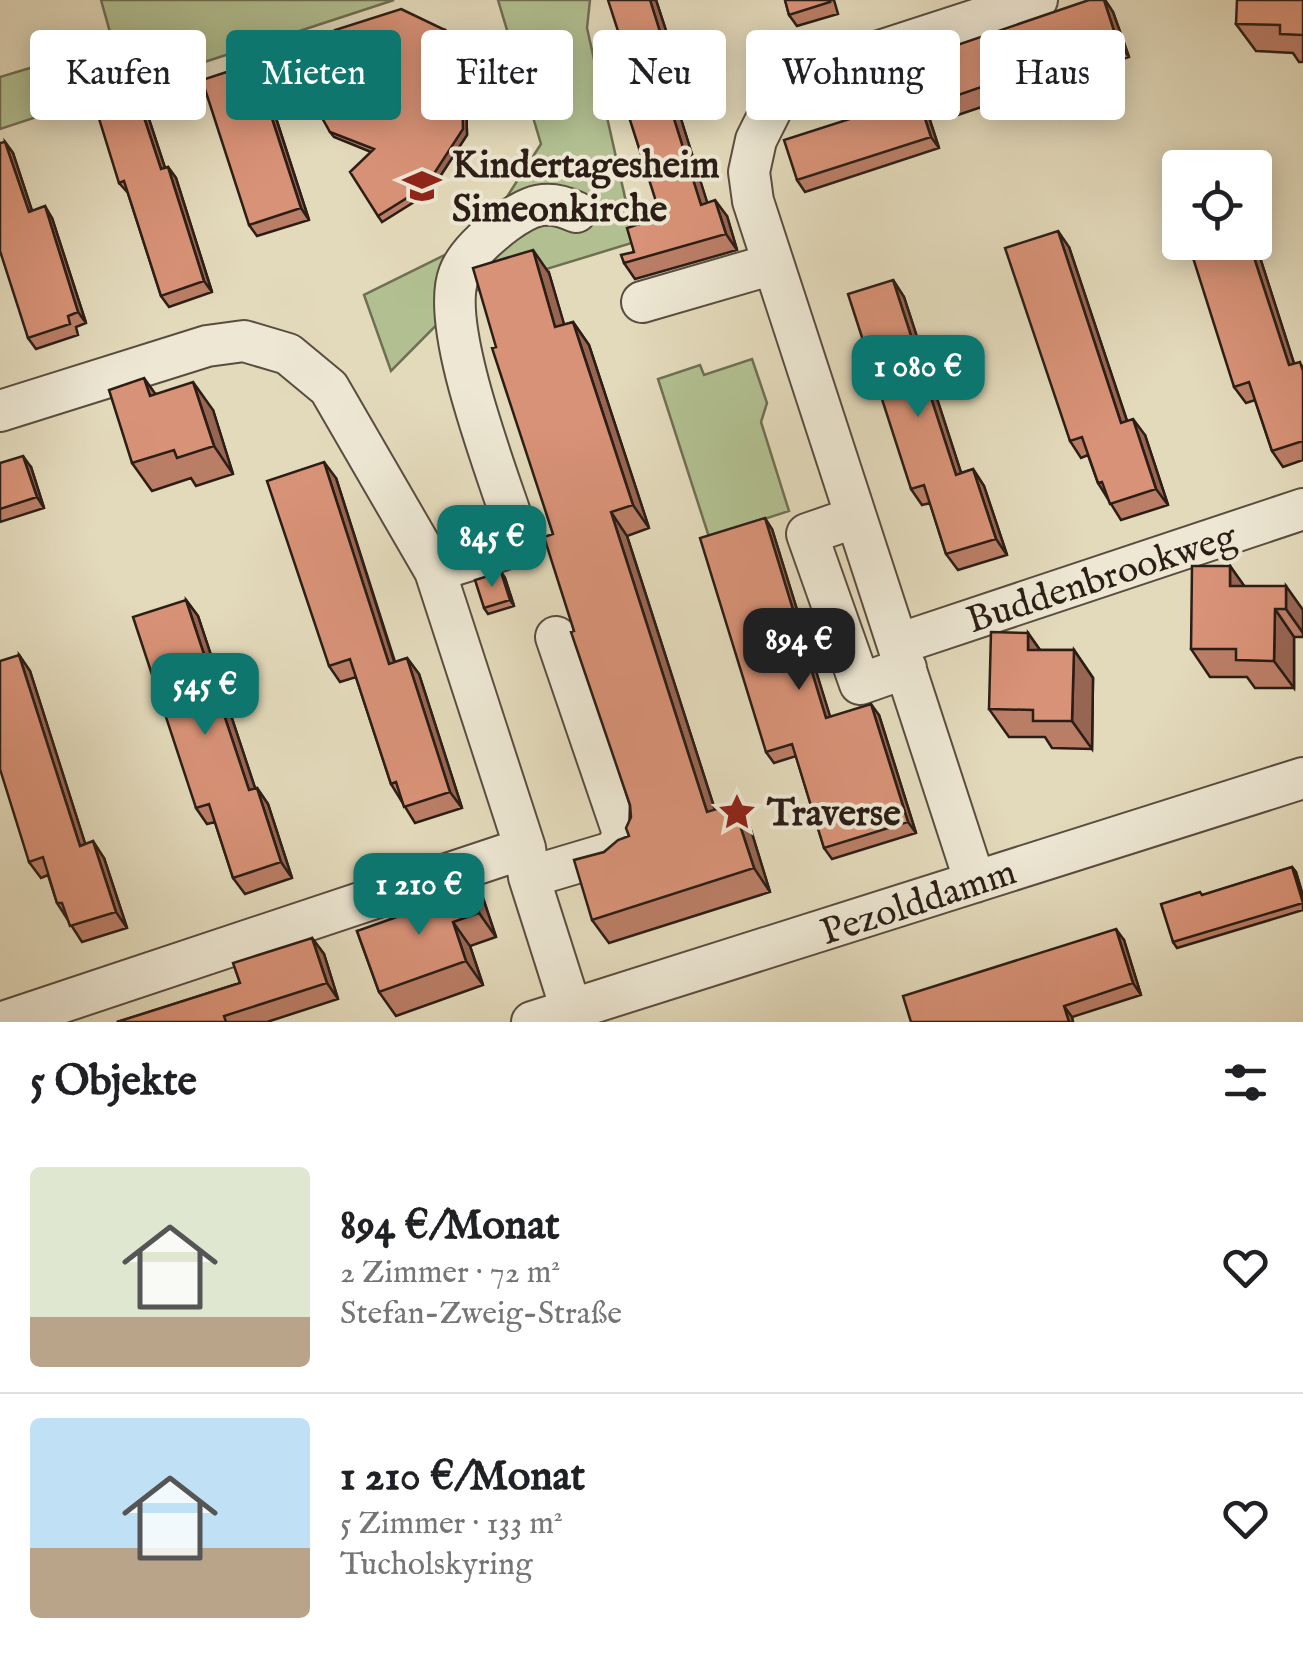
<!DOCTYPE html>
<html lang="de">
<head>
<meta charset="utf-8">
<style>
  body { margin:0; font-family:"IM FELL English",serif; background:#f6f6f6; color:#202124; height:100vh; display:flex; flex-direction:column; font-size:38px; white-space:nowrap }
  * { box-sizing:border-box; margin:0 }
  p { font-size:32px; color:#757577 }
  .icon { flex:none; width:55px; height:55px; fill:none; stroke:currentColor; stroke-width:2; stroke-linecap:round; stroke-linejoin:round }
  .map { position:relative; height:1022px; overflow:hidden }
  .drawer { display:flex; flex-direction:column; background:#fff; flex:1 }
  .drawer>* { flex:none }
  .top-card { position:absolute; left:30px; top:30px; width:1245px; height:90px; display:flex; gap:20px }
  .tools { position:absolute; left:1162px; top:150px; display:grid; gap:20px }
  .tools a { display:grid; place-items:center; width:110px; height:110px; border-radius:10px; background:#fff; box-shadow:0 5px 25px #0003; font-size:50px }
  .price { position:absolute; translate:-50% -85px; padding:0 22px; border-radius:20px; background:#0f766e; color:#fff; font-size:32px; line-height:65px; filter:drop-shadow(0 2px 5px #0008) }
  .price::after { content:''; position:absolute; left:50%; top:60px; width:30px; height:22px; margin-left:-15px; background:inherit; clip-path:polygon(0 0,100% 0,50% 100%) }
  .price.on { background:#222; color:#fff }
  ul { padding:0; list-style:none }
  li { display:flex; align-items:center; gap:30px; height:250px; padding:0 30px }
  li+li { border-top:2px solid #e0e0e0 }
  li span { display:grid; place-items:center; flex:none; width:280px; height:200px; border-radius:10px; color:#555 }
  li>.icon { margin-inline-start:auto }
  span .icon { width:120px; height:120px; fill:#fffc; stroke-width:1 }
  li b { font-size:42px }
  h2 { display:flex; justify-content:space-between; align-items:center; height:120px; padding:0 30px; font-size:42px }
  .pill { padding:0 35px; border-radius:10px; background:#fff; box-shadow:0 5px 25px #0003; font-size:35px; line-height:90px }
  .pill.on { background:#0f766e; color:#fff }
  .map>svg:first-child { display:block }
  .green { fill:#b2c091; stroke:#6f6f54; stroke-width:2.5 }
  .lines { fill:none; stroke-linecap:round; stroke-linejoin:round }
  .minor-casing { stroke:#5a4d3f; stroke-width:44 }
  .minor { stroke:#ede7d3; stroke-width:40 }
  .wall { fill:#ba7e66; stroke:#2c1e16; stroke-width:2.5 }
  .shaded-wall { fill:#976653; stroke:#2c1e16; stroke-width:2.5 }
  .building { fill:#d89277; stroke:#2c1e16; stroke-width:2.5 }
  .labels { text-anchor:middle; stroke-width:8; stroke-linejoin:round; paint-order:stroke }
  .poi-label { font-size:38px; font-weight:bold; fill:#2c1e16; stroke:#ede7d3; text-anchor:start }
  .street-label { font-size:38px; fill:#2c1e16; stroke:#ede7d3 }
</style>
</head>
<body>
<div class="map">
<svg width="1303" height="1022" viewBox="0 0 1303 1022">
  <rect width="100%" height="100%" fill="#e3dabb"/>
  <filter id="stains"><feTurbulence type="fractalNoise" baseFrequency=".002" numOctaves="4"/><feColorMatrix values="0 0 0 0 .2 0 0 0 0 .09 0 0 0 0 .02 0 0 0 .5 -.17"/></filter>
  <radialGradient id="worn" r=".72"><stop offset=".6" stop-color="#630" stop-opacity="0"/><stop offset="1" stop-color="#630" stop-opacity=".3"/></radialGradient>
  <path class="green" d="M101,0h293l-394,129v-52l113,-34z
    M498,0h92l-3,28 48,214 -167,51 -77,78 -27,-76 117,-58 60,-93z
    M752,359l15,44 -6,19 28,89 -80,26 -51,-158 42,-14 4,10z"/>
  <g class="lines">
    <g class="minor-casing">
      <path id="minor" d="M642,302l131,-38
        M0,411l207,-65 37,-5 44,13 41,34 106,183 90,277 4,29 42,132
        M856,517l-49,17 53,150 46,-16
        M435,571l77,-24 3,-19c-18,-56 -76,-203 -56,-254 7,-19 30,-39 46,-51 25,-18 42,-25 71,-11
        M898,644l405,-135
        M529,877l84,-25 11,-16 -68,-199
        M975,882l-222,-681 -4,-29 7,-32 19,-38 34,-28 228,-74
        M3,1022l522,-174
        M532,1022l771,-244"/>
    </g>
    <use href="#minor" class="minor"/>
  </g>
  <path class="wall" d="M656,0l27,83 -12,4 36,116 20,13 10,34 -102,29 -11,-16 37,-46 -32,-152z
    M785,0h49l4,14 -41,12 -8,-11z
    M1089,0h16l8,12 16,45 -177,60 -11,-16z
    M1303,0v62h-4l-6,-9 -37,-2 -20,-27z
    M449,36l-4,6 6,3 4,6 -21,12 9,30 19,1 4,6 1,35 -37,57 -48,30 -4,-6 -7,-64 -37,-15 -4,-5z
    M263,78l46,142 -52,16 -8,-11z
    M918,97l8,11 13,40 -134,44 -8,-12z
    M138,99l8,11 19,58 3,-1 8,11 36,114 -43,15 -8,-11 -33,-103 -9,-10z
    M5,142l8,11 19,58 20,7 34,105 -10,4 2,8 -42,14 -8,-11z
    M1255,242l39,122 9,2v94l-20,7 -11,-16 -17,-51 -9,3 -12,-16z
    M1069,247l58,174 18,14 23,70 -47,15 -23,-37 -10,-28 -7,3 -11,-17z
    M549,273l15,52 9,-3 16,23 60,183 -22,8 88,274 35,17 20,65 -161,51 -17,-23 12,-68 25,-16 1,-31 -56,-174 -21,-97 -57,-187z
    M893,280l11,17 57,176 12,-4 11,17 23,69 -49,15 -12,-16 -16,-51 -8,2 -11,-16z
    M156,394l57,16 20,64 -37,12 -5,-8 -39,13 -20,-28z
    M0,463l31,4 13,41 -44,14z
    M336,478l59,184 12,-4 12,16 43,134 -47,15 -24,-39 -35,-107 -16,5 -11,-16z
    M772,529l58,188 49,-2 37,118 -84,26 -8,-11 -28,-92 -22,7 -8,-11z
    M1230,566l14,20 59,24v27h-9v51h-39l-8,-11h-37l-19,-28z
    M501,572l4,6 9,28 -26,8 -4,-6z
    M186,600l12,16 57,172h2l11,16 24,74 -47,16 -12,-16 -18,-56 -8,2 -11,-16z
    M1028,633l12,17h34l19,28 -1,71 -40,-1 -7,-11h-36l-20,-28z
    M19,655l11,16 55,173 19,14 23,70 -45,14 -25,-39 -9,-28 -7,3 -12,-16z
    M1292,867l4,5 7,24v14l-126,38 -4,-6 30,-47z
    M483,898l13,39 -26,9 13,39 -87,31 -17,-24 -22,-61z
    M312,938l12,16 14,45 -71,23h-150l123,-39z
    M1124,940l17,55 -69,22 1,5h-162z"/>
  <path class="shaded-wall" d="M650,0h6l27,83 -12,-16z
    M1104,0h1l8,12 16,45 -12,-17z
    M445,30l4,6 -5,8 -4,-6z
    M430,58l4,5 11,36 -4,-6z
    M255,66l8,12 46,142 -8,-12z
    M659,71l12,16 42,134 -12,-16z
    M462,94l4,6 1,35 -37,57 -4,-6z
    M918,97l8,11 13,40 -8,-11z
    M138,99l8,11 23,70 -8,-11z
    M5,142l8,11 23,70 -7,-11z
    M168,167l8,11 36,114 -8,-11z
    M715,200l12,16 10,34 -11,-16z
    M45,206l7,12 34,105 -8,-11z
    M1058,231l11,16 64,192 -12,-16z
    M1249,242h6l45,140 -11,-17z
    M533,250l16,23 23,78 -17,-24z
    M893,280l11,17 63,194 -11,-16z
    M573,322l16,23 60,183 -16,-23z
    M144,378l20,28 -14,-10z
    M193,382l20,28 20,64 -19,-28z
    M1133,419l12,16 23,70 -12,-16z
    M23,456l8,11 13,41 -7,-11z
    M324,462l12,16 64,202 -11,-16z
    M973,469l11,17 23,69 -11,-16z
    M611,512l16,24 96,299 -16,-23z
    M765,518l7,11 62,200 -8,-11z
    M1230,566l20,28 -20,-8z
    M501,572l4,6 9,28 -4,-6z
    M1286,586l17,24v23l-17,-24z
    M186,600l12,16 63,190 -12,-16z
    M1275,609l19,28v51l-20,-27z
    M1028,633l19,27 -19,-10z
    M1074,650l19,28 -1,71 -20,-28z
    M19,655l11,16 61,191 -11,-16z
    M407,658l12,16 43,134 -12,-16z
    M871,704l8,11 37,118 -8,-11z
    M257,788l11,16 24,74 -11,-16z
    M733,804l17,23 20,65 -16,-24z
    M93,841l11,17 23,70 -11,-16z
    M1292,867l4,5 7,24v7z
    M466,874l17,24 13,39 -17,-24z
    M453,922l17,24 13,39 -17,-24z
    M1116,929l8,11 17,55 -8,-12z
    M312,938l12,16 14,45 -11,-16z
    M1064,1006l8,11 1,5h-4z"/>
  <path class="building" d="M608,0h42l21,67 -12,4 42,134 14,-5 11,34 -102,29 -3,-8 13,-3 -7,-24 34,-11 -47,-147 15,-5z
    M785,0h44l1,2 -41,13z
    M1089,0h15l13,40 -176,61 -16,-45z
    M1237,0h66v35l-23,-1v-9l-44,-1z
    M401,9l44,21 -5,8 11,7 -21,13 11,35 21,1 1,35 -37,57 -48,30 -28,-44 24,-23 -44,-17 -40,-71 49,-14 -4,-17z
    M245,66h10l46,142 -52,17 -47,-145z
    M918,97l13,40 -134,43 -13,-40z
    M138,99l23,70 7,-2 36,114 -43,15 -37,-115 -5,2 -22,-71z
    M5,142l24,70 16,-6 33,106 -10,4 2,8 -42,14 -28,-87v-108z
    M1180,193v25l-7,-23z
    M1058,231l63,192 12,-4 23,70 -46,15 -8,-22 -4,1 -16,-46 -12,4 -65,-193z
    M1188,242h61l40,123 11,-3 3,9v70l-31,10 -23,-69 -15,5z
    M533,250l22,77 18,-5 60,183 -22,7 96,300 26,-8 21,64 -162,52 -18,-60 30,-8 14,-12 11,-4 -3,-8 5,-11 -1,-12 -59,-173 3,-1 -30,-94 9,-3 -61,-186 4,-1 -23,-79z
    M893,280l63,195 17,-6 23,70 -50,15 -22,-69 -13,4 -63,-195z
    M144,378l6,18 43,-14 21,64 -37,12 -3,-8 -42,13 -23,-73z
    M23,456l14,41 -37,12v-46z
    M324,462l65,202 18,-6 43,134 -46,15 -8,-25 -5,2 -41,-125 -21,7 -62,-185z
    M765,518l61,200 45,-14 37,118 -84,26 -32,-104 -26,8 -66,-214z
    M1192,566h38v20h56v23h-11l-1,52 -38,-1v-11h-45z
    M501,572l9,28 -26,8 -9,-28z
    M186,600l63,190 8,-2 24,74 -48,16 -24,-74 -13,4 -63,-191z
    M991,632l37,1v17h46l-2,71h-39v-11l-44,-1z
    M19,655l61,191 13,-5 23,71 -46,14 -8,-23h-5l-14,-46 -14,5 -29,-93v-108z
    M1292,867l11,36 -130,39 -12,-38 39,-12 2,3z
    M466,874l13,39 -26,9 13,39 -87,31 -22,-61 88,-31 -6,-16z
    M1116,929l17,54 -69,23 5,16h-158l-8,-26z
    M312,938l15,45 -103,33 2,6h-109l123,-39 -7,-20z"/>
  <defs>
    <g id="school-bare" transform="scale(3)"><path d="M0-5L7-2L0 1L-7-2ZM-4 1L0 2.5L4 1V4Q0 6-4 4Z" fill="#8f2418" stroke="#ede7d3" stroke-width="2.5" paint-order="stroke"/></g>
    <g id="sight-bare" transform="scale(3)"><path d="M0-6L1.8-2.2L6-1.7L2.9 1.2L3.7 5.4L0 3.3L-3.7 5.4L-2.9 1.2L-6-1.7L-1.8-2.2Z" fill="#8f2418" stroke="#ede7d3" stroke-width="2.5" paint-order="stroke"/></g>
  </defs>
  <g fill-rule="evenodd">
    <use href="#school-bare" x="422" y="186"/>
    <use href="#sight-bare" x="737" y="812"/>
  </g>
  <g class="labels">
    <g class="poi-label">
      <text x="452" y="177">Kindertagesheim<tspan x="452" dy="44">Simeonkirche</tspan></text>
      <text x="767" y="825">Traverse</text>
    </g>
    <g class="street-label">
      <text transform="translate(1101 577) rotate(-18)" y="13">Buddenbrookweg</text>
      <text transform="translate(918 901) rotate(-18)" y="13">Pezolddamm</text>
    </g>
  </g>
  <rect width="100%" height="100%" filter="url(#stains)"/>
  <rect width="100%" height="100%" fill="url(#worn)"/>
</svg>
<div class="tools">
<a><svg class="icon" aria-label="locate" viewBox="0 0 24 24"><circle cx="12" cy="12" r="6"/><path d="M12 2v4M12 18v4M2 12h4M18 12h4"/></svg></a>
</div>
<b class="price" style="left:918px;top:420px">1 080 €</b>
<b class="price" style="left:492px;top:590px">845 €</b>
<b class="price on" style="left:799px;top:693px">894 €</b>
<b class="price" style="left:205px;top:738px">545 €</b>
<b class="price" style="left:419px;top:938px">1 210 €</b>
<div class="top-card">
<a class="pill">Kaufen</a>
<a class="pill on">Mieten</a>
<a class="pill">Filter</a>
<a class="pill">Neu</a>
<a class="pill">Wohnung</a>
<a class="pill">Haus</a>
</div>
</div>
<section class="drawer">
<h2>5 Objekte<svg class="icon" aria-label="filters" viewBox="0 0 24 24"><path d="M4 7h16M4 17h16"/><circle cx="9" cy="7" r="2"/><circle cx="15" cy="17" r="2"/></svg></h2>
<ul>
<li><span style="background:linear-gradient(#dfe7d0 75%,#b9a48a 0)"><svg class="icon" aria-label="home" viewBox="0 0 24 24"><path d="M3 11l9-7 9 7M6 9v11h12V9"/></svg></span><div><b>894 €/Monat</b><p>2 Zimmer · 72 m²</p><p>Stefan-Zweig-Straße</p></div><svg class="icon" aria-label="heart" viewBox="0 0 24 24"><path d="M12 20l-8-8c-3-5 5-10 8-4 3-6 11-1 8 4z"/></svg></li>
<li><span style="background:linear-gradient(#bfe0f5 65%,#b9a48a 0)"><svg class="icon" aria-label="home" viewBox="0 0 24 24"><path d="M3 11l9-7 9 7M6 9v11h12V9"/></svg></span><div><b>1 210 €/Monat</b><p>5 Zimmer · 133 m²</p><p>Tucholskyring</p></div><svg class="icon" aria-label="heart" viewBox="0 0 24 24"><path d="M12 20l-8-8c-3-5 5-10 8-4 3-6 11-1 8 4z"/></svg></li>
</ul>
</section>
</body>
</html>
